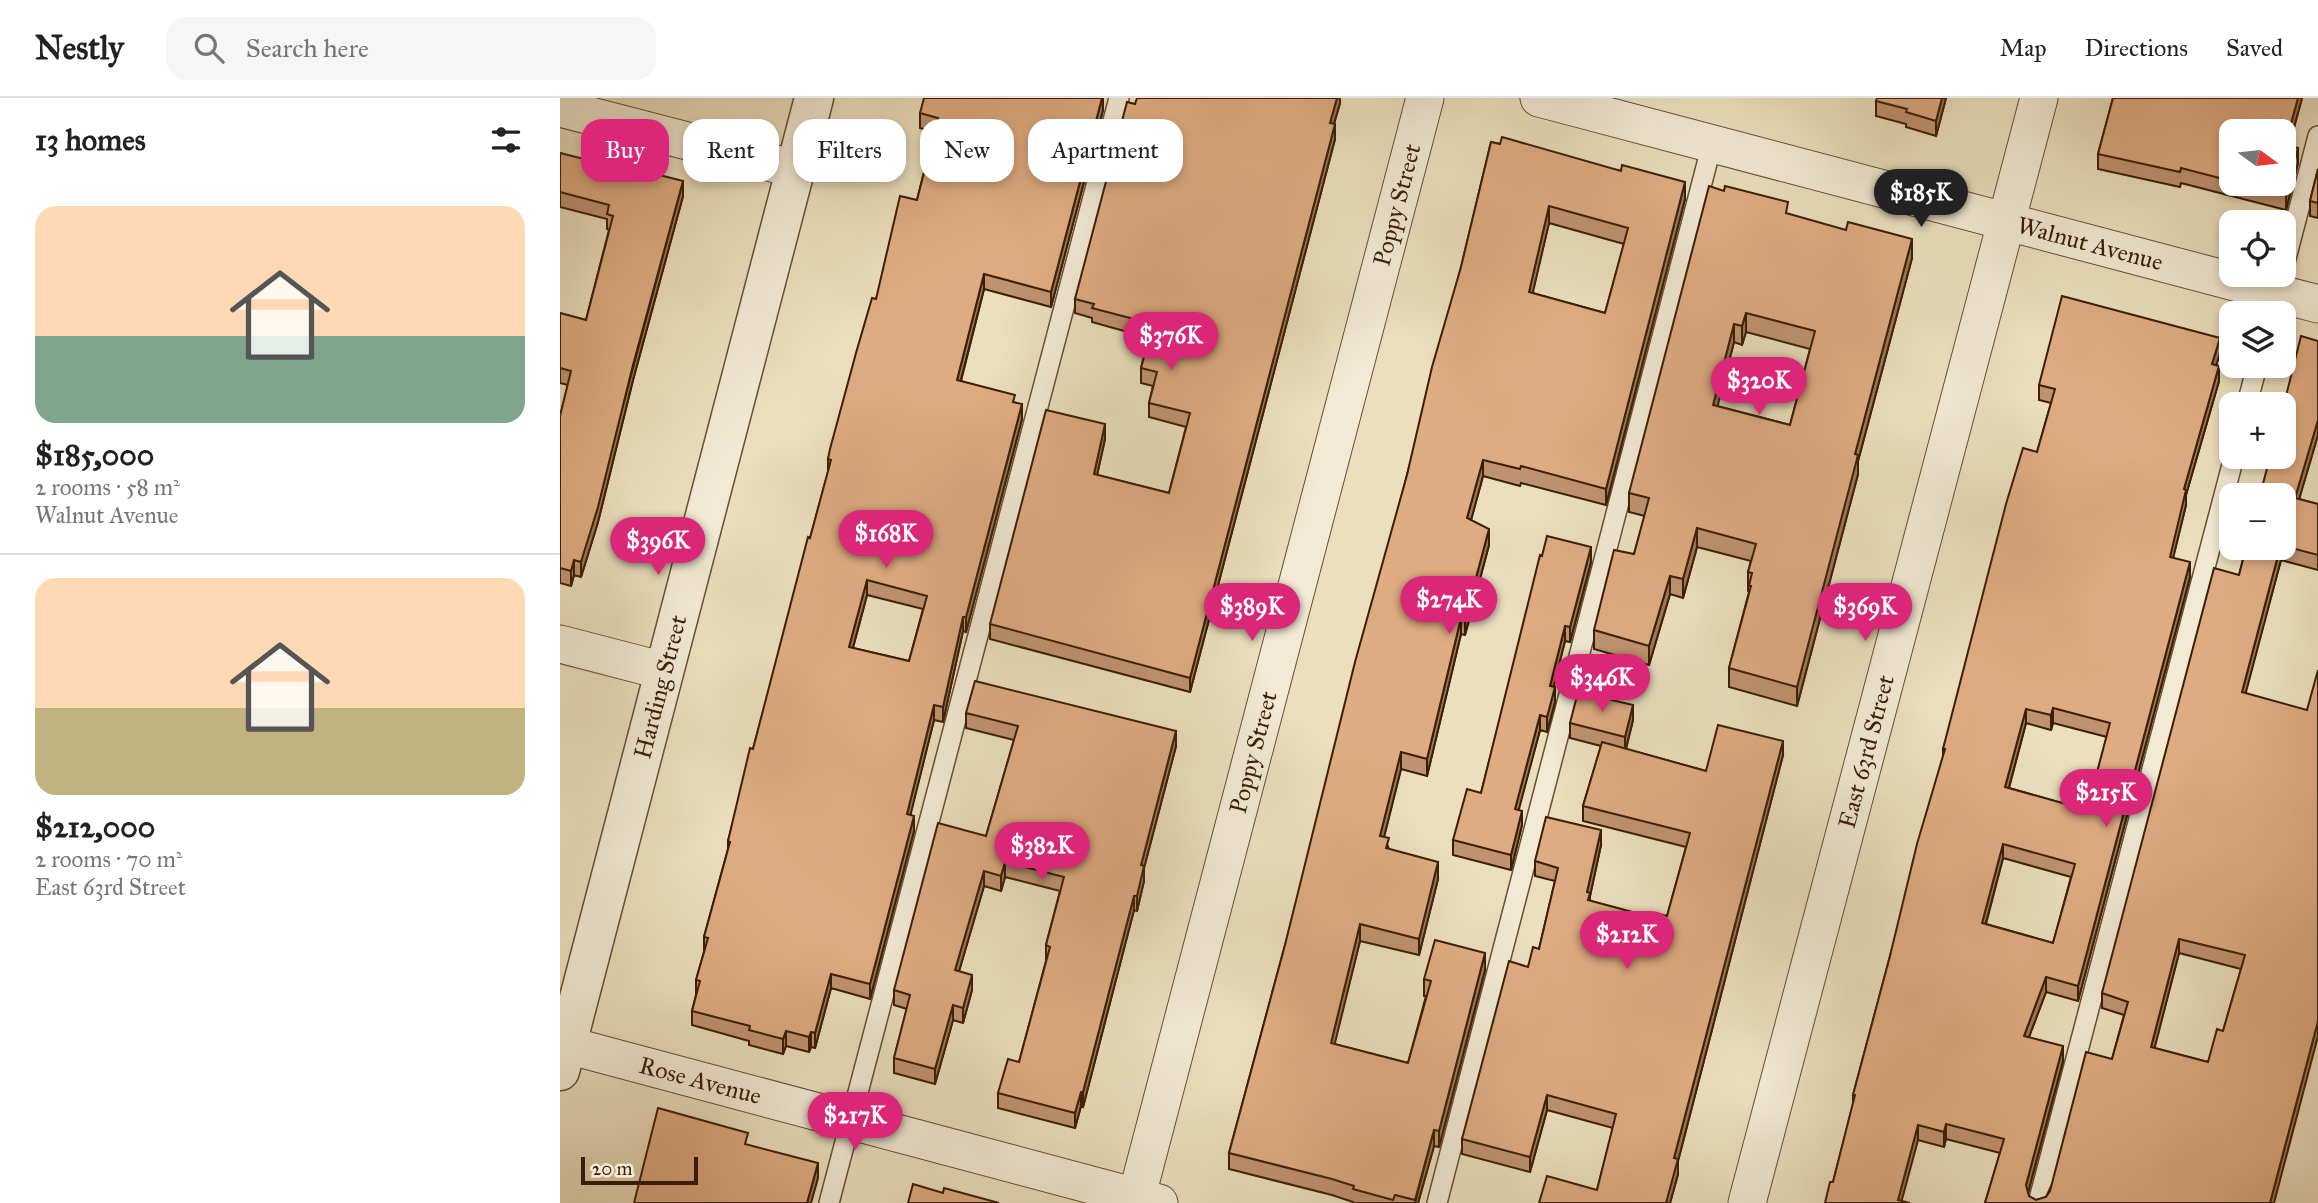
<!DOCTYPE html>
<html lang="en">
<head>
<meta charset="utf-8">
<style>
  body { margin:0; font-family:"IM FELL Great Primer",serif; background:#f6f6f6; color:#222; height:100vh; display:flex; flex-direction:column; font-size:26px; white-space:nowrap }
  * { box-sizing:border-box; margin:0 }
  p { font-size:23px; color:#767676 }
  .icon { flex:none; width:38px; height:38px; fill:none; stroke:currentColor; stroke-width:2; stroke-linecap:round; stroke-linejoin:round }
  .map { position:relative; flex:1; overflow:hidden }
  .sheet { display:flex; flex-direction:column; background:#fff; width:560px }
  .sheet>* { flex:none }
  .guide { position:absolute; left:21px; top:21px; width:665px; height:63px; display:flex; gap:14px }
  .needle { width:46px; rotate:105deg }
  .controls { position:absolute; left:1659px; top:21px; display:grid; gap:14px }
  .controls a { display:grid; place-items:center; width:77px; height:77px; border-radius:14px; background:#fff; box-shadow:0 4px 10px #0003; font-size:35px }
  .scale { position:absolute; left:21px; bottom:18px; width:117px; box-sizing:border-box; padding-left:7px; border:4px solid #3b1e05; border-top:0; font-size:19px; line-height:24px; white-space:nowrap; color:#3b1e05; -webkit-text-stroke:5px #f2ead5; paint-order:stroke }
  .price { position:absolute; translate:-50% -60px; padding:0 16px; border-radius:24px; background:#db2777; color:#fff; font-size:23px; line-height:46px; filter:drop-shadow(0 2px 4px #0008) }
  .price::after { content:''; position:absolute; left:50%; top:42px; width:21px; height:16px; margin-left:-10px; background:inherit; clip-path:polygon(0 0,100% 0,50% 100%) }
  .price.active { background:#222; color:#fff }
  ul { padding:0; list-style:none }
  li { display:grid; align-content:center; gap:14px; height:371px; padding:0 35px }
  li+li { border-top:2px solid #e0e0e0 }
  li span { display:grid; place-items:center; height:217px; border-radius:21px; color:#555 }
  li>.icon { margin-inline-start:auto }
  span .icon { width:126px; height:126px; fill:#fffc; stroke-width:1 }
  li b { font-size:30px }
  h2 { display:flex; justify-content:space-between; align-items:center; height:84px; padding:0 35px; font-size:30px }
  .tag { padding:0 24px; border-radius:21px; background:#fff; box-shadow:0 4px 10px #0003; font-size:24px; line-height:63px }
  .tag.active { background:#db2777; color:#fff }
  header { display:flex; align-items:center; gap:42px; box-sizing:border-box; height:98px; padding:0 35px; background:#fff; border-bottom:2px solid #e0e0e0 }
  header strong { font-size:33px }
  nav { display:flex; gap:38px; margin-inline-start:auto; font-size:24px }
  .search { width:490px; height:63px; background:#f6f6f6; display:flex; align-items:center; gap:18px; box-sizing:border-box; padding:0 24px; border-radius:21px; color:#767676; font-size:26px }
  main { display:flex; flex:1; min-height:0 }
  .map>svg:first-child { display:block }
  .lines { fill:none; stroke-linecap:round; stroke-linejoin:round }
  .service-casing { stroke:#674e33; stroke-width:22 }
  .minor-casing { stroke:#674e33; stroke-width:39 }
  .tertiary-casing { stroke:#674e33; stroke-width:41 }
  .service { stroke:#f2ead5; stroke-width:19 }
  .minor { stroke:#f2ead5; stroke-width:37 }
  .tertiary { stroke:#f2ead5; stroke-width:38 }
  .wall { fill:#c09370; stroke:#3b1e05; stroke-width:2; fill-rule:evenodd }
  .shaded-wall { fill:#9c785b; stroke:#3b1e05; stroke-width:2 }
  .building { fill:#dfab82; stroke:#3b1e05; stroke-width:2; fill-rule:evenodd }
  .labels { text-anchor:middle; stroke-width:6; stroke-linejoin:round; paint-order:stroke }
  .street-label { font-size:24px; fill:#3b1e05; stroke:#f2ead5 }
</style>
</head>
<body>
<header>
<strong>Nestly</strong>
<div class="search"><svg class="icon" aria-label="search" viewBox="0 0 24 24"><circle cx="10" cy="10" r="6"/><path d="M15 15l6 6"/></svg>Search here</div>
<nav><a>Map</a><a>Directions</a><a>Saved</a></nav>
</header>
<main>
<section class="sheet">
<h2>13 homes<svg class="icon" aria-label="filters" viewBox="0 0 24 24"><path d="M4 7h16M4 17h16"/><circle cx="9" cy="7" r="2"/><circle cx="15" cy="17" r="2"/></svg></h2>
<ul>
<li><span style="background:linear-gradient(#ffd9b3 60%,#7fa58c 0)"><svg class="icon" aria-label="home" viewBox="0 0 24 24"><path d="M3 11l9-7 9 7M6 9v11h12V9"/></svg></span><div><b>$185,000</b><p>2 rooms · 58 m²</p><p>Walnut Avenue</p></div></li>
<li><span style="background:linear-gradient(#ffd9b3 60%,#c2b280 0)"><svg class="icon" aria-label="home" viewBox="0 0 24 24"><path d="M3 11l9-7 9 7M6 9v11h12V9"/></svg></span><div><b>$212,000</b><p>2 rooms · 70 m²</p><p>East 63rd Street</p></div></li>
</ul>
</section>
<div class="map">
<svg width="1758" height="1105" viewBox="0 0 1758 1105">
  <rect width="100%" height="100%" fill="#ebdfbe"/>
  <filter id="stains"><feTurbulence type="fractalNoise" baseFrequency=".00286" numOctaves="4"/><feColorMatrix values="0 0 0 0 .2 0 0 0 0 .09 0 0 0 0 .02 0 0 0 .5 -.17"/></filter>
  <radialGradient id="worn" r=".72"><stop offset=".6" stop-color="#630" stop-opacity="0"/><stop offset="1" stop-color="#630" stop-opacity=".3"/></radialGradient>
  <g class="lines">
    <g class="service-casing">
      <path id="service" d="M1724,168l34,-130
        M1687,306l10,-38
        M269,1105l290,-1105
        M877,1105l275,-1059
        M1478,1105l196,-746"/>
    </g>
    <g class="minor-casing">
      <g id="minor">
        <path id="s1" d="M979,0l779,206"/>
        <path d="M0,10l235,61"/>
        <path d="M0,546l104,27"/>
        <path id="s2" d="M7,947l592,158"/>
        <path id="s3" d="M575,1105l290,-1105"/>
        <path id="s4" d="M1187,1105l292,-1105"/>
      </g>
    </g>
    <g class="tertiary-casing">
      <g id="tertiary">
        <path id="s5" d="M0,973l254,-973"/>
      </g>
    </g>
    <use href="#service" class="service"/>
    <use href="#minor" class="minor"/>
    <use href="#tertiary" class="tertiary"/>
  </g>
  <path class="wall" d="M543,0v12l-52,197 -67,-18 -23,92 54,22 7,16 -56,213 -3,-1 -20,91 -9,-2 -24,95 4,16 -44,168 -39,-11 -16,60 -4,-1 -2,5 -23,-6 -3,8 -34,-9v-4l-57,-16v-14l4,-16v-15l8,-28v-15l24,-88v-8l100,-369v-13l48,-160 41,-99 17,-68 -14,-4v-15zM307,497l56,14 -14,52 -56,-13z
    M780,0v5l-6,21 1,15 -145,553 -200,-53v-15l115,-185 -8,36 72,18 17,-66 -37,-10v-14l4,-17 -12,-3v-15l8,-30 -57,-16v-4l-17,-5v-14l60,-195z
    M1386,0l-10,38 -30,-9v-3l-30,-8v-15z
    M1553,0h189l-13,48 9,17 -12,47 -105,-27 -1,4 -82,-18v-15zM1671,33l53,53h-53z
    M931,44l130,29 64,28 -79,306 -85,-22 -1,3 -37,-10 -12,44 18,25 -24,90 -4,-1 -34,142 -26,-7 -17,68 5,12 49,30 -19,76 -59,-14 -26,103 74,19 18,-67h-2v-17l61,-9 -46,177 -5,-1 -16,57h-65v-1l-21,-7 -103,-26v-16l56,-208 176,-678zM989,125l75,21 -19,69 -73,-20z
    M0,55l123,43 -50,184 -35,142 -17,55 -7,-2 -3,11 -11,-3v-167l8,-31 -8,-2v-70l26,7 23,-90 -2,-1v-10l-47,-12z
    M1758,71v49l-8,-2v-15z
    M1228,116l124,44 -54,203v13l-61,232 -68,-19v-19l20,-76 -1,-1v-19l3,-11 -54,-14 -14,51 -13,-4 -21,71 -55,-16v-19l40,-76 11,-38 -16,-4v-19zM1186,234l64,17 -20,76 -73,-19 17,-64 8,3z
    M1660,255l-4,12 3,16 -33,114v10l-13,52 17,20 -112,424 -32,-9 -17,45 34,24 -35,132 1,3 7,4 10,-3 66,-138 12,-44 -22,-7v-15l137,-418 7,-27h38v-53l34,-60 -19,64 19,5v66l-37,-10 -36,133 29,510h-289l15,-50 -54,-14 -2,8 -26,-7 -85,42 20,-78v-9l90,-338v-8l94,-297 14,-49 -12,-3v-15zM1466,625l25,7 2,-7 54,14 -20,73 -78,-22zM1443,760l68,19 -18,66 -67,-19zM1619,855l62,16 -18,62 -15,31 -54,-14z
    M982,458l49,6 -21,80 -5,-1 -12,46 2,15 -8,30 -7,-2 -22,80 4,15 -11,45 -58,-15v-15l28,-47z
    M406,615l210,33 -32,122v13l-7,30 -3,-1 -51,197 -2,-1 -6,22 -77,-20v-15l21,-31 27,-101v-16l14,-54 -55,-14 -4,14 -17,-5 -25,85 13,19 -9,33 -10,-3 -18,64 -41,-11v-15l13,-49 -13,-4v-15l92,-154 28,-96 -48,-12z
    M1073,622l-7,29 80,22 77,-16 -105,406v13l-8,29h-131l58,-13 16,-62 -66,-18 -17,62 -68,-18v-15l66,-172 11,-18 16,-68 -20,-5v-15l66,-16 -11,51v5l64,17 13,-2 19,-69 -103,-26v-15l18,-60 -31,-8v-15z"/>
  <path class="shaded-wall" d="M542,0l1,12 -52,197v-15z
    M777,0h3v5l-10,34v-14z
    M1382,0h4l-10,38v-15z
    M1738,0h4l-17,62v-15z
    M775,26v15l-145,553v-14z
    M1738,50v15l-12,47v-15z
    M123,83v15l-50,184 -35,142 -17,55v-15z
    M1125,84v17l-79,306v-16z
    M989,108v17l-20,86v-17z
    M1352,141v19l-54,203v13l-61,232v-19l58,-233z
    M424,176v15l-27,106v-15z
    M1186,215v19l-4,13v-19z
    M1174,226v18l-21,82v-19z
    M1660,240v15l-8,26v-15z
    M1659,268v15l-33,114v10l-16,66v-14l14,-68z
    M462,306v15l-56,213v-15z
    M1758,322v15l-23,78v-15z
    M545,326v15l-11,50v-15z
    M923,362v16l-16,59v-17z
    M1137,430v19l-14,51v-19z
    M929,431v16l-24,90v-16z
    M1031,449v15l-21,80v-15z
    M1720,450l1,12 -39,147v-15z
    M14,462v15l-3,11v-15z
    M1630,464v15l-112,424v-15z
    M1110,478v18l-21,71v-19z
    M307,482v15l-18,67v-15z
    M403,519v14l-20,91v-15z
    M901,520v16l-34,142v-17z
    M1005,528v15l-15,60v-15z
    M995,589v15l-8,30v-15z
    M374,607v15l-27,109v-15z
    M1073,607v15l-8,32v-15z
    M1493,610v15l-2,7v-15z
    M1466,611v14l-21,79v-15z
    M980,617v15l-25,94v-15z
    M616,633v15l-32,122v13l-7,30v-15l4,-31z
    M1223,643v14l-105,406v13l-8,29h-4l8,-45z
    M841,654v17l-21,84v-17z
    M962,713v14l-11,45v-15z
    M354,718v15l-44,168v-15z
    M1041,732v15l-11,51v12l-3,-16z
    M1443,746v14l-21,79v-14z
    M445,764v15l-4,14v-15z
    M878,764v17l-19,76v-16z
    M424,773v15l-29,99v-15z
    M574,798v14l-51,197v-15z
    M800,826v17l-29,118v-16z
    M1619,841v14l-28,109v-15z
    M925,855v17l-46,177v-16z
    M271,876v14l-16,60v-15z
    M412,877v15l-9,33v-15z
    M1486,879v15l-22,58v-14z
    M393,907v15l-18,64v-15z
    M1758,923v15l-44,167h-4z
    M226,933v15l-3,8v-15z
    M251,934v15l-2,5v-15z
    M1503,948v15l-37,139v-15z
    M521,994v14l-6,22v-15z
    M987,997v15l-17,62v-15z
    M1386,1026v15l-2,8v-15z
    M1358,1027v15l-17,63 -3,-3z
    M874,1032v16l-16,57h-3z
    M258,1065v15l-7,25h-4z"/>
  <path class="building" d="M364,0h178l-51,194 -67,-18 -27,106 58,15 -2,7 9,2 -56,213h-3l-20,90 -9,-2 -27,109 7,2 -44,168 -39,-10 -16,59 -4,-1 -2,5 -23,-6 -3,8 -34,-9 1,-4 -58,-15 8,-30 -4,-1 12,-42 -4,-1 26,-95 -2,-1 22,-93 3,1 55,-212 2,1 21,-78 -3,-1 2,-10 26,-96 16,-55 4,1 24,-103 17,4 21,-82 -18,-5zM307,482l60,16 -18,65 -60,-14z
    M577,0h200l-7,25 5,1 -145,554 -200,-54 56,-214 59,14 -11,50 75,19 21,-80 -41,-10 8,-31 -16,-4 12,-44 -61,-16 2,-4 -19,-5 52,-197 8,2z
    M1317,0h65l-6,23 -30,-9 1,-3 -31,-8z
    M1553,0h185l-13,47 13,3 -12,47 -44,-11h42v-53h-53v50l-50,-13 -1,4 -82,-18z
    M942,39l119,34 1,-6 63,17 -79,307 -85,-23 -1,3 -37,-9 -16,58 22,11 -24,90 -4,-1 -34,141 -26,-7 -21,84 9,2 -3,10 52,14 -19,77 -59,-15 -29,119 77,20 23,-82 -7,-2 11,-39 50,13 -46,178 -5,-1 -19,70 -20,-5 -2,5 -40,-11 1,-3 -22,-7 -103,-26 56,-208 70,-283 52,-187 25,-108 29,-100 30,-125 9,2zM989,108l79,22 -23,85 -76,-21z
    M0,55l36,9 1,-3 86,22 -50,184 -35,142 -17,55 -7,-2 -3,11 -11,-3v-152l11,-45 -11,-3v-55l26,7 27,-104 -6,-2 2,-9 -49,-13z
    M1758,71v34l-8,-2z
    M1149,88l15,5 1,-5 63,16 -2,11 60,17 2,-8 64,17 -57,215 3,1 -61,232 -68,-19 22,-82h-2l3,-13 -4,-1 8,-28 -59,-16 -14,51 -13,-3 -21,70 -55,-16 20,-80 20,4 15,-56 -20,-5zM1186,215l69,18 -25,94 -77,-20 21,-81 8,2z
    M1502,198l158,42 -8,26 7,2 -35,123 2,1 -16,67 20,5 -112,424 -32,-9 -22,59 39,10 -37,139 3,11 7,4 10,-3 4,-6 36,-139 26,7 16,-57 -26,-9 112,-425 25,7 7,-27h34l-38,144 65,18 11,-40v351l-48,182h-285l19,-64 -58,-15 -2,8 -26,-7 -20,75 12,3h-85l5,-21h3l22,-87h-2l37,-139 27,-112 28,-95h-2l63,-245 17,-56 14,4 18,-63 -16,-4zM1493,610l57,15 -23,87 -82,-23 21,-78 25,6zM1443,746l72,20 -22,79 -71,-20zM1619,841l66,16 -22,76 -6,-2 -9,33 -57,-15z
    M1741,238l17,5v79l-23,78 23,6v51l-34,-9v-51h-24l10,-38h14v-53z
    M987,438l44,11 -21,80 -5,-1 -15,60 5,1 -8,30 -7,-2 -25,94 7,2 -11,44 -58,-15 14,-51 14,4 59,-238 2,1z
    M415,583l201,50 -35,134 3,1 -7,30h-3l-51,196h-2l-6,21 -77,-20 10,-34 11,3 31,-115 -4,-2 18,-68 -59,-15 -4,14 -17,-5 -29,99 17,5 -9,33 -10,-3 -18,64 -41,-11 16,-63 -16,-5 44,-167 48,13 32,-110 -52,-13z
    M1018,594l55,13 -8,32 -55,-14z
    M1158,627l65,16 -109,417 4,1 -12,44h-127l8,-27 50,14 19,-76 -69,-19 -17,62 -68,-18 47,-178 19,6 5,-20 6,2 19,-81 -23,-7 11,-44 55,13 -14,62 3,1 -2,7 66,18 1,-5 12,3 23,-83 -107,-27 19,-64 104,29z
    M98,1010l90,25 -3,11 73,19 -11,40h-173z
    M353,1086l30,9 1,-5 55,15h-91z"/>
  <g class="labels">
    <g class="street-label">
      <text dy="8" stroke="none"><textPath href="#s3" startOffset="1032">Poppy Street</textPath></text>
      <text dy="8" stroke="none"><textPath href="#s1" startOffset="570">Walnut Avenue</textPath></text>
      <text dy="8" stroke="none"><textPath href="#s5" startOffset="397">Harding Street</textPath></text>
      <text dy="8" stroke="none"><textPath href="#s3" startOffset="466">Poppy Street</textPath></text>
      <text dy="8" stroke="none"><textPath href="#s4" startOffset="467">East 63rd Street</textPath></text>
      <text dy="8" stroke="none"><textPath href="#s2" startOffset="138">Rose Avenue</textPath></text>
    </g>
  </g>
  <rect width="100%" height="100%" filter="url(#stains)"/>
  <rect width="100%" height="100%" fill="url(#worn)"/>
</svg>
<div class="controls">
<a><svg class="needle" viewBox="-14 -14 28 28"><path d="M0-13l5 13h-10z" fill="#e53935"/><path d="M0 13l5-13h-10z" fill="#767676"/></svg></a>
<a><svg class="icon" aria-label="locate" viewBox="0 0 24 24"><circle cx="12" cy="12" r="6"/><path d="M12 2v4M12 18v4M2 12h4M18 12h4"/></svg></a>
<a><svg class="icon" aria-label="layers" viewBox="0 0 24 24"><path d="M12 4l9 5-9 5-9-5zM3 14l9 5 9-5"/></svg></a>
<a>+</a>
<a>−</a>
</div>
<div class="scale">20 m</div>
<b class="price active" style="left:1361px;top:131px">$185K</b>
<b class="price" style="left:611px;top:274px">$376K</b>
<b class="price" style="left:1199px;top:319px">$320K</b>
<b class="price" style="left:326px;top:472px">$168K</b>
<b class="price" style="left:98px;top:479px">$396K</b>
<b class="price" style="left:889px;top:538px">$274K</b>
<b class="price" style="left:692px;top:545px">$389K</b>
<b class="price" style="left:1305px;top:545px">$369K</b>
<b class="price" style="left:1042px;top:616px">$346K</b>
<b class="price" style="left:1546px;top:731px">$215K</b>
<b class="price" style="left:482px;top:784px">$382K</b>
<b class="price" style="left:1067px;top:873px">$212K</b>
<b class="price" style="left:295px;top:1054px">$217K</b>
<div class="guide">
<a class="tag active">Buy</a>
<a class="tag">Rent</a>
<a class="tag">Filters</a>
<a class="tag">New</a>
<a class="tag">Apartment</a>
</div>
</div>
</main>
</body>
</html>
